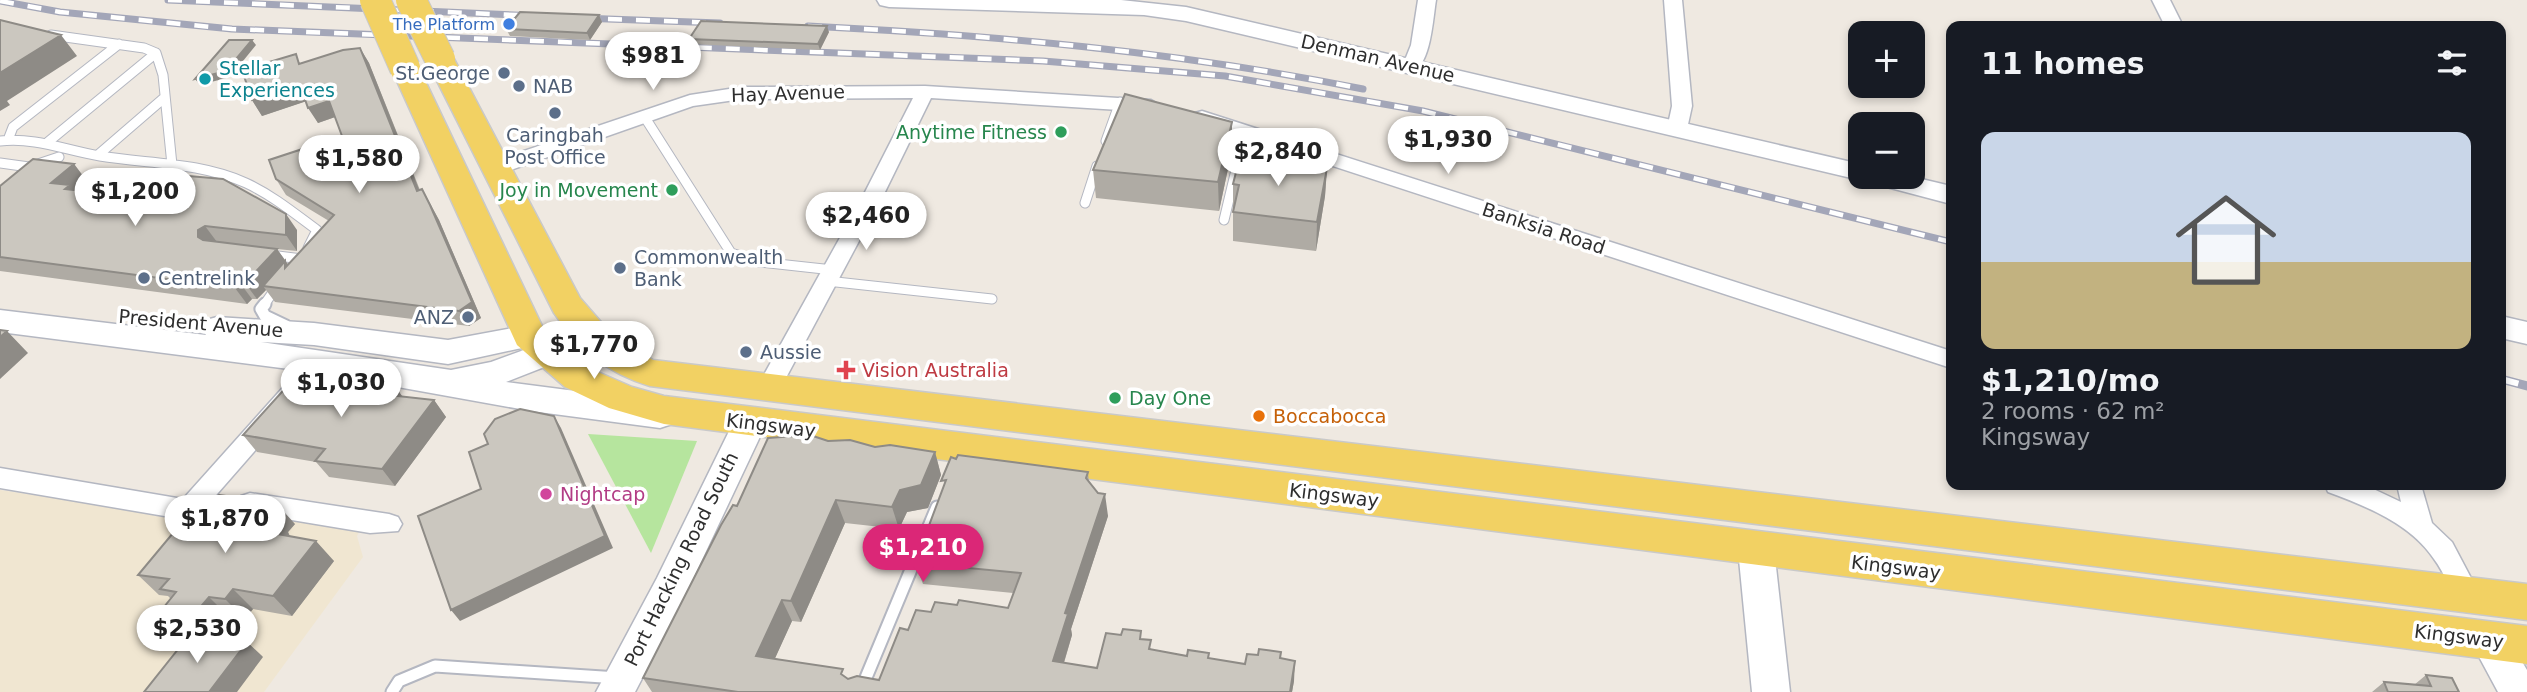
<!DOCTYPE html>
<html lang="en">
<head>
<meta charset="utf-8">
<style>
  body { margin:0; font-family:"DejaVu Sans",sans-serif; background:#242831; color:#f1f3f6; height:100vh; display:flex; flex-direction:column; font-size:26px; white-space:nowrap }
  * { box-sizing:border-box; margin:0 }
  p { font-size:23px; color:#9ea1a6 }
  .icon { flex:none; width:38px; height:38px; fill:none; stroke:currentColor; stroke-width:2; stroke-linecap:round; stroke-linejoin:round }
  .map { position:relative; flex:1; overflow:hidden }
  .details { position:absolute; left:1946px; top:21px; width:560px; height:469px; display:flex; flex-direction:column; background:#171b24; border-radius:14px; box-shadow:0 4px 10px #0003 }
  .details>* { flex:none }
  .tools { position:absolute; left:1848px; top:21px; display:grid; gap:14px }
  .tools a { display:grid; place-items:center; width:77px; height:77px; border-radius:14px; background:#171b24; box-shadow:0 4px 10px #0003; font-size:35px }
  .price { position:absolute; translate:-50% -60px; padding:0 16px; border-radius:24px; background:#fff; color:#222; font-size:23px; line-height:46px; filter:drop-shadow(0 2px 4px #0008) }
  .price::after { content:''; position:absolute; left:50%; top:42px; width:21px; height:16px; margin-left:-10px; background:inherit; clip-path:polygon(0 0,100% 0,50% 100%) }
  .price.selected { background:#db2777; color:#fff }
  ul { padding:0; list-style:none }
  li { display:grid; align-content:center; gap:14px; height:371px; padding:0 35px }
  li+li { border-top:2px solid #363941 }
  li span { display:grid; place-items:center; height:217px; border-radius:14px; color:#555 }
  li>.icon { margin-inline-start:auto }
  span .icon { width:126px; height:126px; fill:#fffc; stroke-width:1 }
  li b { font-size:30px }
  h2 { display:flex; justify-content:space-between; align-items:center; height:84px; padding:0 35px; font-size:30px }
  .map>svg:first-child { display:block }
  .education { fill:#f0e6d1 }
  .green { fill:#b6e59e }
  .lines { fill:none; stroke-linecap:round; stroke-linejoin:round }
  .lane-far1-casing { stroke:#b4b7c1; stroke-width:11 }
  .lane-casing { stroke:#b4b7c1; stroke-width:15 }
  .street-casing { stroke:#b4b7c1; stroke-width:3 }
  .secondary-casing { stroke:#b4b7c1; stroke-width:3 }
  .primary-casing { stroke:#c9c9c9; stroke-width:3 }
  .lane-far1 { stroke:#fff; stroke-width:9 }
  .lane { stroke:#fff; stroke-width:11 }
  .street { fill:#fff; fill-rule:evenodd }
  .secondary { fill:#fff; fill-rule:evenodd }
  .primary { fill:#f2d163; fill-rule:evenodd }
  .rail-far1-casing { stroke:#a3a6b8; stroke-width:7 }
  .rail-casing { stroke:#a3a6b8; stroke-width:9 }
  .rail-far1 { stroke:#fff; stroke-width:4.5; stroke-dasharray:14; stroke-linecap:butt }
  .rail { stroke:#fff; stroke-width:6; stroke-dasharray:18; stroke-linecap:butt }
  .primary-bridge-casing { stroke:#c9c9c9; stroke-width:32; stroke-linecap:butt }
  .primary-bridge { stroke:#f2d163; stroke-width:30 }
  .wall { fill:#afaba4 }
  .shaded-wall { fill:#8e8b86 }
  .building { fill:#cbc7bf; stroke:#8e8b86; stroke-width:2 }
  .shop-dot { fill:#3f7fe0; stroke:#fff; stroke-width:2.5 }
  .service-dot { fill:#5c6f8a; stroke:#fff; stroke-width:2.5 }
  .culture-dot { fill:#0f9aa8; stroke:#fff; stroke-width:2.5 }
  .leisure-dot { fill:#2e9e5b; stroke:#fff; stroke-width:2.5 }
  .health-dot { fill:#e0444e; stroke:#fff; stroke-width:2.5 }
  .food-dot { fill:#e8710a; stroke:#fff; stroke-width:2.5 }
  .hotel-dot { fill:#d1479c; stroke:#fff; stroke-width:2.5 }
  .labels { text-anchor:middle; stroke-width:7; stroke-linejoin:round; paint-order:stroke }
  .far-shop-label { font-size:16px; fill:#366cbe; stroke:#fff; text-anchor:end }
  .street-label { font-size:19px; fill:#2e2e2e; stroke:#fff }
  .culture-label { font-size:19px; fill:#0d838f; stroke:#fff; text-anchor:start }
  .service-label { font-size:19px; fill:#4e5e75; stroke:#fff; text-anchor:start }
  .leisure-label { font-size:19px; fill:#27864d; stroke:#fff; text-anchor:end }
  .health-label { font-size:19px; fill:#be3a42; stroke:#fff; text-anchor:start }
  .food-label { font-size:19px; fill:#c56008; stroke:#fff; text-anchor:start }
  .hotel-label { font-size:19px; fill:#b23c85; stroke:#fff; text-anchor:start }
</style>
</head>
<body>
<div class="map">
<svg width="2527" height="692" viewBox="0 0 2527 692">
  <rect width="100%" height="100%" fill="#efe9e1"/>
  <path class="education" d="M0,490l196,29 12,-14 151,27 -2,4 6,21 -99,135h-264z"/>
  <path class="green" d="M588,434l109,7 -46,112z"/>
  <g class="lines">
    <g class="lane-far1-casing">
      <path id="lane-far1" d="M51,35l93,13 12,5 7,22 9,90
        M644,116l87,137 28,9 74,8
        M8,140l5,-13 106,-83
        M0,141c35,-4 65,9 100,15 49,8 99,6 146,27 26,12 48,30 71,47l-9,18
        M1106,141l14,-39
        M48,142l108,-89
        M98,155l66,-57
        M1239,159l15,-24
        M0,163l29,4 30,-10
        M1085,203l12,-37
        M1224,220l11,-46
        M270,255l32,4
        M827,281l165,18
        M264,305l14,-20"/>
    </g>
    <g class="lane-casing">
      <path id="lane" d="M265,304l-4,5 4,7 21,10
        M392,692l7,-11 36,-15 183,12
        M860,692l77,-185"/>
    </g>
    <g class="street-casing">
      <path id="street" d="M1418,0h18c-3,17 -5,66 -24,71l-9,-6 8,-20z
        M1664,0h18l10,106 -5,23 -10,6 -10,-6 5,-23z
        M2152,0h18l13,26h-18z
        M925,86l226,14 10,6 -10,6 -220,-14 -49,100 -102,191 -4,6 -8,3 -8,-3 -4,-6 106,-191 51,-100 -171,1 -49,7 -191,67 -7,1 -10,-6 3,-5 202,-68 52,-8z
        M1202,111l749,240v17l-756,-247 -3,-4 3,-4z
        M320,353l8,2 3,6 -3,6 -131,150 -9,3 -188,-32v-20l183,31 129,-144z
        M2325,485h40l36,17 -4,-17h24l11,38 20,19 28,53 -4,8 -9,3 -9,-3c-8,-14 -14,-31 -24,-44 -23,-35 -68,-53 -106,-67z
        M250,493l139,21 9,3 4,7 -4,7 -28,2 -120,-20 -9,-3 -4,-7 4,-7z"/>
    </g>
    <g class="secondary-casing">
      <path id="secondary" d="M877,0h244l65,7 674,157v13h53l38,9v18l-87,-23 -678,-160 -42,-6 -255,-8 -9,-2z
        M0,310l206,25 -5,-7 5,-8 11,-3 97,6 134,17 81,-15 11,3 5,8 -5,8 -92,20 -134,-19 -53,-3 190,28 40,-8 55,-20 11,4 5,8 -5,8 -51,20 154,20 12,4 4,9 -4,9 -12,4 -129,-17 -211,-38 -320,-41z
        M2501,316l26,6v22l-26,-6z
        M750,409l12,4 5,9 -84,178 -48,92h-39l61,-114 81,-165z
        M1756,534l13,4 5,11 16,143h-38l-14,-143 5,-11z
        M2489,623l13,5 25,42v22h-29l-28,-52 6,-12z"/>
    </g>
    <g class="primary-casing">
      <path id="primary" d="M440,51l10,2 4,6 126,239 34,39 39,23 1874,224v36l-1877,-234c-43,-13 -71,-36 -96,-73l-128,-254 4,-6z
        M405,59l10,3 4,6 124,260 48,41 41,18 32,9 1863,230v38l-1863,-240 -55,-16 -44,-21 -48,-42 -126,-277 4,-6z"/>
    </g>
    <use href="#lane-far1" class="lane-far1"/>
    <use href="#lane" class="lane"/>
    <use href="#street" class="street"/>
    <use href="#secondary" class="secondary"/>
    <use href="#primary" class="primary"/>
    <g class="rail-far1-casing">
      <path id="rail-far1" d="M168,0l370,16
        M0,1l60,11 172,17 811,32 182,15 198,35 528,131
        M580,18l140,5
        M808,26c187,9 371,26 555,63"/>
    </g>
    <g class="rail-casing">
      <path id="rail" d="M2501,379l26,7"/>
    </g>
    <use href="#rail-far1" class="rail-far1"/>
    <use href="#rail" class="rail"/>
    <g class="primary-bridge-casing">
      <path id="primary-bridge" d="M375,0l30,68
        M411,0l29,59"/>
    </g>
    <use href="#primary-bridge" class="primary-bridge"/>
  </g>
  <path class="wall" d="M599,15l3,7 -12,18 -80,-4 -4,-7z
    M829,32l-9,18 -129,-6 -2,-5z
    M360,48l9,15 51,127 11,15 8,15 42,98 -12,8 -194,-24 -9,-12 -9,9h-5l-5,5 -247,-33v-85l74,-22 12,16 -11,11 29,7 193,32v21l-20,-2 11,15 41,-43 -43,-26 -10,-16 66,-43 -7,-19 -17,6 -12,-22 -44,15 -10,-16 49,-37z
    M1232,122v28l-13,61 -123,-13 -3,-28z
    M1275,162l52,6 -2,28 -9,55 -83,-10v-57z
    M402,396l32,4 12,17 -51,69 -66,-9 -13,-15 -59,-10 -14,-17z
    M828,441l47,6 60,5 6,23 -13,33 -21,4 -8,17 -54,-6 -44,99 -9,-1 -17,37 73,21 31,1 29,-50 23,-18 26,-7 51,3 5,-15 -90,-9 -8,-21 41,-104 132,13 1,10 19,34 -37,113 1,6 -8,28 33,5 45,-29 10,11 35,6 22,-3v5l36,6 13,-9 23,-3v7l13,22 -2,11h-640l-9,-14 94,-172z
    M196,522l99,2 -7,8 2,4 44,25 -42,55 -39,-7 -8,10 -16,-2 -15,20 33,5 16,15 -62,-22 -19,-4 -22,-19 11,-13 -3,-3 -9,-1 -21,-20z
    M2426,675l33,17h-87l12,-10 30,3z"/>
  <path class="shaded-wall" d="M599,15l3,7 -12,18 -3,-7z
    M827,26l2,6 -9,18 -2,-6z
    M61,35l16,21 -70,45 3,4 -10,6v-38z
    M252,40l4,5 -26,32 -30,8 -5,-6z
    M360,48l9,15 57,144 -9,-16z
    M300,85l10,15 -48,16 -10,-16z
    M329,101l9,15 -20,7 -10,-15z
    M1232,122v28l-13,61 -1,-29z
    M74,164l12,16 -22,19 -13,-16z
    M1327,168l-2,28 -9,55 1,-29z
    M422,189l17,31 42,98 -12,8 -10,-15z
    M286,214l11,16v21l-11,-16z
    M205,226l12,16 -7,3 -12,-8v-7z
    M277,249l19,27 -33,10 3,4 -9,9 -12,-16z
    M240,283l12,16 -5,5 -12,-16z
    M7,331l21,22 -28,26v-42z
    M395,386l12,17 -19,-8z
    M434,400l12,17 -51,69 -13,-17z
    M554,416l7,12 52,120 -153,73 -9,-11z
    M935,452l6,23 -13,33 -21,4 -8,17 -7,-22 8,-17z
    M1105,494l3,22 -37,113 1,6 -14,47 -5,-21 12,-48z
    M836,500l9,23 -44,99 -10,-21z
    M276,503l19,21 -7,8 8,23 -18,-21 -8,-22z
    M316,541l18,20 -42,55 -19,-20z
    M233,589l20,20 -8,10 -20,-20z
    M209,597l20,20 -16,20 -21,-20z
    M782,600l10,21 -25,55 -11,-20z
    M247,642l16,15 -26,35h-28z
    M1295,661l-1,20 -2,11h-2z"/>
  <path class="building" d="M520,12l79,3 -12,18 -81,-4z
    M0,20l61,15 -61,38z
    M701,21l126,5 -9,18 -129,-5z
    M229,40h23l-26,31 -31,8z
    M360,48l57,143 5,-2 8,16 42,97 -13,9 -196,-25 22,-25v7l49,-53 -58,-36 -7,-19 73,-24 -13,-35 -21,7 -8,-23 -48,15 -10,-30 54,-16 3,10 44,-14z
    M1125,94l107,28 -14,60 -125,-12z
    M1242,149l33,3 -2,10 54,6 -10,54 -84,-10 6,-27 -6,-1z
    M33,159l41,5 -23,19 19,2 -5,4 35,4 -5,5 51,4 31,-27 46,4 63,35v21l-81,-9 -7,4v7l5,3 74,9 -32,34h-5l-5,5 -235,-31v-71z
    M0,330l7,1 -7,6z
    M299,373l96,13 -7,9 46,5 -52,69 -67,-8 10,-12 -82,-14z
    M520,409l34,7 51,120 -154,74 -33,-94 63,-27 -12,-37 19,-8 -4,-10 11,-15z
    M810,435l18,6 22,-1 25,7 15,-2 45,7 -14,33 -21,5 -8,17 -56,-7 -45,101 -9,-1 -26,56 87,13 -2,5 7,5 9,-3 22,4 21,-52 8,2 8,-20 15,2 4,-10 22,3 2,-5 49,8 13,-35 -106,-10 31,-83 -5,1 10,-24 5,2 2,-4 130,17 -2,6 12,15 7,1 -40,119 3,1 -15,47 44,7 9,-35 15,2 2,-6 18,2 -1,8 11,1 -2,9 38,7 1,-6 21,3 -1,5 37,6 2,-10 11,1 1,-6 22,3 -1,6 15,3 -5,31h-552l-95,-14 78,-153 12,-20 4,1 31,-68z
    M219,495l57,8 -6,9 8,22 38,7 -43,55 -40,-7 -8,10 -16,-2 -17,20 -32,-5 16,-20 -16,-3 9,-10 -31,-4 45,-54 13,1z
    M191,633l56,9 -38,50h-65z
    M2426,675l26,3 7,14h-71l-4,-10 47,4z"/>
  <circle class="shop-dot" cx="509" cy="24" r="7"/>
  <g class="service-dot">
    <circle cx="504" cy="73" r="7"/>
    <circle cx="519" cy="86" r="7"/>
    <circle cx="555" cy="113" r="7"/>
    <circle cx="620" cy="268" r="7"/>
    <circle cx="144" cy="278" r="7"/>
    <circle cx="468" cy="317" r="7"/>
    <circle cx="746" cy="352" r="7"/>
  </g>
  <circle class="culture-dot" cx="205" cy="79" r="7"/>
  <g class="leisure-dot">
    <circle cx="1061" cy="132" r="7"/>
    <circle cx="672" cy="190" r="7"/>
    <circle cx="1115" cy="398" r="7"/>
  </g>
  <path class="health-dot" d="M842.5 359.5h7v7h7v7h-7v7h-7v-7h-7v-7h7z"/>
  <circle class="food-dot" cx="1259" cy="416" r="7"/>
  <circle class="hotel-dot" cx="546" cy="494" r="7"/>
  <g class="labels">
    <g class="far-shop-label">
      <text x="495" y="30">The Platform</text>
    </g>
    <g class="street-label">
      <text transform="translate(1378 58) rotate(13)" y="7">Denman Avenue</text>
      <text transform="translate(788 93) rotate(-2)" y="7">Hay Avenue</text>
      <text transform="translate(1544 228) rotate(18)" y="7">Banksia Road</text>
      <text transform="translate(201 323) rotate(5)" y="7">President Avenue</text>
      <text transform="translate(771 425) rotate(7)" y="7">Kingsway</text>
      <text transform="translate(1334 495) rotate(7)" y="7">Kingsway</text>
      <text transform="translate(681 559) rotate(-64)" y="7">Port Hacking Road South</text>
      <text transform="translate(1896 567) rotate(7)" y="7">Kingsway</text>
      <text transform="translate(2459 636) rotate(7)" y="7">Kingsway</text>
    </g>
    <g class="culture-label">
      <text x="219" y="75">Stellar<tspan x="219" dy="22">Experiences</tspan></text>
    </g>
    <g class="service-label">
      <text x="490" y="80" text-anchor="end">St.George</text>
      <text x="533" y="93">NAB</text>
      <text x="555" y="142" text-anchor="middle">Caringbah<tspan x="555" dy="22">Post Office</tspan></text>
      <text x="634" y="264">Commonwealth<tspan x="634" dy="22">Bank</tspan></text>
      <text x="158" y="285">Centrelink</text>
      <text x="454" y="324" text-anchor="end">ANZ</text>
      <text x="760" y="359">Aussie</text>
    </g>
    <g class="leisure-label">
      <text x="1047" y="139">Anytime Fitness</text>
      <text x="658" y="197">Joy in Movement</text>
      <text x="1129" y="405" text-anchor="start">Day One</text>
    </g>
    <g class="health-label">
      <text x="862" y="377">Vision Australia</text>
    </g>
    <g class="food-label">
      <text x="1273" y="423">Boccabocca</text>
    </g>
    <g class="hotel-label">
      <text x="560" y="501">Nightcap</text>
    </g>
  </g>
</svg>
<div class="tools">
<a>+</a>
<a>−</a>
</div>
<b class="price" style="left:653px;top:92px">$981</b>
<b class="price" style="left:1448px;top:176px">$1,930</b>
<b class="price" style="left:1278px;top:188px">$2,840</b>
<b class="price" style="left:359px;top:195px">$1,580</b>
<b class="price" style="left:135px;top:228px">$1,200</b>
<b class="price" style="left:866px;top:252px">$2,460</b>
<b class="price" style="left:594px;top:381px">$1,770</b>
<b class="price" style="left:341px;top:419px">$1,030</b>
<b class="price" style="left:225px;top:555px">$1,870</b>
<b class="price selected" style="left:923px;top:584px">$1,210</b>
<b class="price" style="left:197px;top:665px">$2,530</b>
<section class="details">
<h2>11 homes<svg class="icon" aria-label="filters" viewBox="0 0 24 24"><path d="M4 7h16M4 17h16"/><circle cx="9" cy="7" r="2"/><circle cx="15" cy="17" r="2"/></svg></h2>
<ul>
<li><span style="background:linear-gradient(#c9d6e8 60%,#c2b280 0)"><svg class="icon" aria-label="home" viewBox="0 0 24 24"><path d="M3 11l9-7 9 7M6 9v11h12V9"/></svg></span><div><b>$1,210/mo</b><p>2 rooms · 62 m²</p><p>Kingsway</p></div></li>
</ul>
</section>
</div>
</body>
</html>
